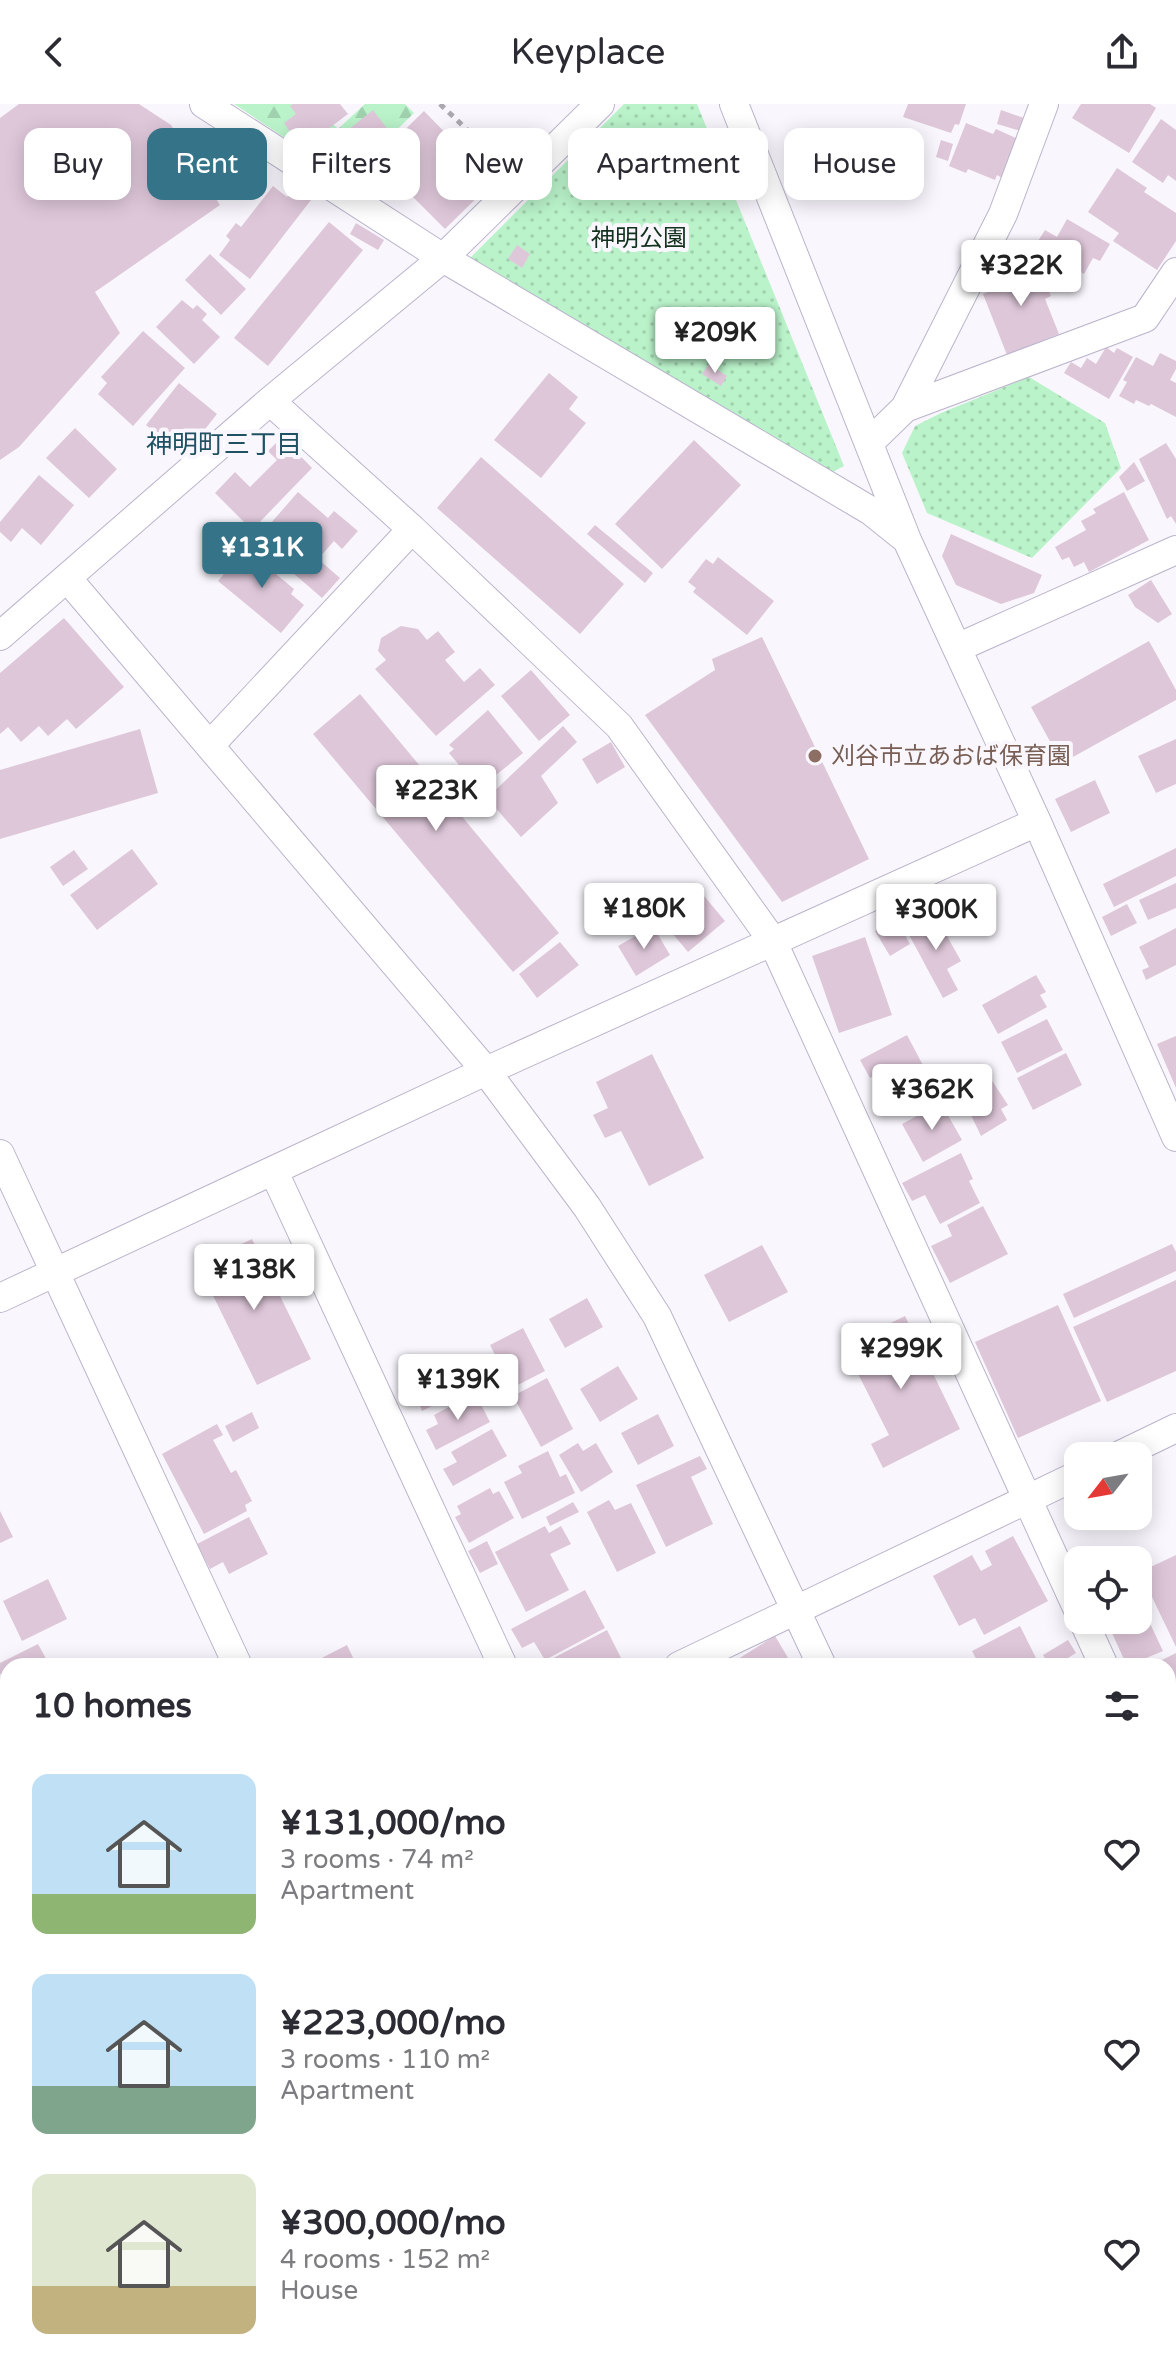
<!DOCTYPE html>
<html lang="en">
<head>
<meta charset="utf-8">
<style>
  body { margin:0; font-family:"Varela Round","Noto Sans JP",sans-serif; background:#f7f7f7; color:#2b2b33; height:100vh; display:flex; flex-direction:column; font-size:30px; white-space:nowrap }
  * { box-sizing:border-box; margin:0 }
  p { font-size:26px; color:#7c7c81 }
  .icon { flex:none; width:44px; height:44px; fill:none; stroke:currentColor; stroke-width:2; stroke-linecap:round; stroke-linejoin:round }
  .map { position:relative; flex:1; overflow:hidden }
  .side { position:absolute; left:0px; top:1554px; width:1176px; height:714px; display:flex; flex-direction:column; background:#fff; border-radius:24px 24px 0 0; box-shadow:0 4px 20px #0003 }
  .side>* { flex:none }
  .top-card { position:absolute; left:24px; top:24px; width:1128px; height:72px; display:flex; gap:16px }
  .needle { width:52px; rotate:239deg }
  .controls { position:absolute; left:1064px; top:1338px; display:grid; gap:16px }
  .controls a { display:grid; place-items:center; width:88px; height:88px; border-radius:16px; background:#fff; box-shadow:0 4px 20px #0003; font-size:40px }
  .price { position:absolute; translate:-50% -68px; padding:0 18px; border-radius:8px; background:#fff; color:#222; font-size:26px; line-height:52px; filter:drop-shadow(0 2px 4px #0008) }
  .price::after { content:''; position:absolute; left:50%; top:48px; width:24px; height:18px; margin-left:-12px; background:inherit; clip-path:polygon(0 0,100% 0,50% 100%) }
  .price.current { background:#357389; color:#fff }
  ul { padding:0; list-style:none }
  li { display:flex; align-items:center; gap:24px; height:200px; padding:0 32px }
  li span { display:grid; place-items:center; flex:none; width:224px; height:160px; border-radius:16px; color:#555 }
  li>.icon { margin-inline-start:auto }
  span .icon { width:96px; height:96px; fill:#fffc; stroke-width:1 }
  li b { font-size:34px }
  h2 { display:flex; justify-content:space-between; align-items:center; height:96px; padding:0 32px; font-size:34px }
  .chip { padding:0 28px; border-radius:16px; background:#fff; box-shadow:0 4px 20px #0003; font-size:28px; line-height:72px }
  .chip.current { background:#357389; color:#fff }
  header { display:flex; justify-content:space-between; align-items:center; height:104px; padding:0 32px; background:#fff; font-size:36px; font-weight:600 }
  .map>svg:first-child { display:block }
  .forest { fill:url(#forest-firs) }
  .park { fill:url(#park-dots) }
  .building { fill:#dec7d9 }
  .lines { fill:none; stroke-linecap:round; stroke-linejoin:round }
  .minor-casing { stroke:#bbb4cc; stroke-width:30 }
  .tertiary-casing { stroke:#bbb4cc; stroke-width:38 }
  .path { stroke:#aba9b0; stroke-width:5; stroke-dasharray:6 6; stroke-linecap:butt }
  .minor { stroke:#fff; stroke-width:28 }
  .tertiary { stroke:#fff; stroke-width:36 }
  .education-dot { fill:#8d6e63; stroke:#f9f7fd; stroke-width:3 }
  .labels { text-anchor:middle; stroke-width:8; stroke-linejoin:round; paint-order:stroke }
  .park-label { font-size:24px; fill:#12321d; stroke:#f9f7fd }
  .education-label { font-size:24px; fill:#785e54; stroke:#f9f7fd; text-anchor:start }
  .neighbourhood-label { font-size:26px; fill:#1f5162; stroke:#f9f7fd }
</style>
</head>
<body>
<header><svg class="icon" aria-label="back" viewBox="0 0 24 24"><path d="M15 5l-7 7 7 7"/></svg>Keyplace<svg class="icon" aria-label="share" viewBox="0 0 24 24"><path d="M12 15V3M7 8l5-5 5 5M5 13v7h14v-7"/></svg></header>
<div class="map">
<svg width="1176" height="2267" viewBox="0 0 1176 2267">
  <defs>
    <pattern id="forest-firs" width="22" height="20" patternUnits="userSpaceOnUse" patternTransform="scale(2)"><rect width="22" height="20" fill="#baf3ca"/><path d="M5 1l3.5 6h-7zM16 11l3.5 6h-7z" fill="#a0d1ae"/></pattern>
    <pattern id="park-dots" width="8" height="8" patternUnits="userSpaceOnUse" patternTransform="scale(2)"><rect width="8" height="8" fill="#baf3ca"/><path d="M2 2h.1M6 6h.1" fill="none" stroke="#a0d1ae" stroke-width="1.8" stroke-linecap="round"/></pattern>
  </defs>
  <rect width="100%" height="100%" fill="#f9f7fd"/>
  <path class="forest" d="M234,0h79l25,25 27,-25h40l9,9 -67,66z"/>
  <path class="park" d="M624,0h73l147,362 -11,6 -364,-213z
    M1029,273l76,46 16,45 -89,90 -105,-45 -25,-60 13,-27 26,-13z"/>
  <path class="building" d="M19,0h120l32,21 49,80 -125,87 25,41 -101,114 -19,13v-342z
    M293,0h47l8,10 -32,24 -6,-8 -14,10 -12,-17 12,-9 -6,-8z
    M908,0h58l-7,21 -4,-1 -4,9 -48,-16z
    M1081,0h69l6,4 -27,45 -57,-35z
    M373,6l16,21 -40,32 -16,-21z
    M1001,6l23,8 -3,13 -24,-7z
    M424,7l41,42 7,-7 28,29 -55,54 -70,-70z
    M1161,15l15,11v51l-8,-6 -5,8 -31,-21z
    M966,19l27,11 3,-5 22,10 -16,39 -5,-3 -2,5 -27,-11 -2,4 -17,-7z
    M941,36l12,4 -5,17 -12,-4z
    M1117,64l30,20 -3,4 32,21v28l-19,29 -44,-29 6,-8 -31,-21z
    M273,82l14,11 8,-10 16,13 -61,79 -31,-24 11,-15 -4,-4 10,-13 5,4z
    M1067,115l43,25 -10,17 -7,-3 -9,16 -49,-28 10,-16 12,7z
    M329,118l34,28 -95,116 -34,-28z
    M356,119l28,17 -6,10 -28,-16z
    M517,141l13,9 -8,14 -14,-9z
    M210,150l36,35 -25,26 -36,-35z
    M1036,156l15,36 -6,3 14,35 -52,21 -24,-61 15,-6 -4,-11z
    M182,196l11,9 4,-4 10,9 -5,6 18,17 -26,27 -38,-37z
    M143,227l42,37 -52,58 -35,-32 9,-11 -6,-6z
    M1106,243l8,6 3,-5 16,9 -24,42 -45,-26 7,-11 10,6 6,-10 9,6z
    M1160,249l16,8v8l-6,11 6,3v34l-25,-13 -2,2 -13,-6 -2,4 -15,-8 8,-14 -4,-2 13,-23 17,9z
    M709,260l18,12 -6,10 -19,-12z
    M549,269l29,24 -9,12 17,14 -45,55 -47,-38z
    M179,279l38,31 -33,42 -38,-31z
    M75,324l42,41 -28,29 -43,-40z
    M282,333l30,31 -60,62 -37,-37 20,-21 15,15 27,-27 -9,-9z
    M694,336l47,45 -79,84 -47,-45z
    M1166,339l10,16v65l-5,-8 -4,3 -28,-60z
    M481,353l143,127 -44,50 -143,-126z
    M1134,358l11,19 -18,10 -8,-14z
    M39,371l35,30 -33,40 -19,-17 -11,14 -11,-10v-10z
    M298,388l30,26 6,-7 24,20 -16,18 -8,-8 -16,18 22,19 -18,20 -52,-45 8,-10 -14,-12z
    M1124,388l25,48 -60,32 -5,-10 -10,5 -5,-10 -7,3 -7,-13 31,-17 -5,-9 15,-8 -3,-4z
    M595,421l58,48 -8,10 -58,-49z
    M951,430l91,41 -8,18 -33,11 -45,-19 -14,-29z
    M251,443l12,9 -4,4 35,29 -3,5 13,11 -23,28 -63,-52 21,-25 2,3z
    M718,453l56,44 -27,34 -54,-43 3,-4 -8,-6 18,-23 7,5z
    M1151,476l21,34 -14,9 -23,-16 -7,-12z
    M64,514l60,69 -48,42 -9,-10 -19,17 -9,-10 -18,16 -13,-15 -8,7v-61z
    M401,522l17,3 9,11 11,-9 17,21 -10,8 19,22 16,-14 15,17 -59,51 -61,-67 11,-9 -8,-9 3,-13z
    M762,533l107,222 -87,43 -137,-187 70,-45 -3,-11z
    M1149,537l27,49v10l-114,63 -31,-56z
    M531,566l39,45 -31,26 -38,-45z
    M360,590l199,239 -46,39 -200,-238z
    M488,606l35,43 -44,36 -30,-36 5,-4 -5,-4z
    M563,622l14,16 -36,34 17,27 -37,34 -34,-39z
    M140,625l18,64 -158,46v-69z
    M1176,635v45l-20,9 -18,-37z
    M611,638l14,25 -28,17 -15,-25z
    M1095,676l15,33 -39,19 -16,-33z
    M1176,744v28l-62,31 -11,-23z
    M132,745l26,35 -61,46 -27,-35z
    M74,746l14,19 -25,17 -13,-19z
    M1176,779v25l-28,12 -9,-20z
    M699,786l26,31 -37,31 -26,-31z
    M935,787l9,16 -37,20 -9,-16z
    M1127,800l10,19 -26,13 -9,-19z
    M942,808l8,13 -7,4 18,32 -14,8 11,21 -15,8 -36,-67z
    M896,815l14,25 -20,12 -15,-25z
    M653,822l17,29 -34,21 -18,-30z
    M1176,824v37l-30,15 -4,-10 7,-3 -10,-20z
    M865,833l27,78 -53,18 -27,-77z
    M560,838l19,23 -42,33 -18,-24z
    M1036,871l10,17 -6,3 7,12 -49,27 -16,-29z
    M1047,915l16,31 -46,23 -16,-31z
    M907,931l19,36 -39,20 -9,-18 -8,5 -10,-18z
    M1176,932v52l-19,-44z
    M1066,949l16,32 -49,25 -16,-32z
    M652,950l52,104 -55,28 -28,-55 -16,7 -12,-23 15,-7 -12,-26z
    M985,966l23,35 -7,4 6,11 -26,16 -23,-48z
    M941,999l21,37 -39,22 -21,-38z
    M961,1049l12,26 -4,2 11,22 -40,21 -15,-29 -13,6 -10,-18z
    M983,1102l25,48 -58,29 -19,-37 21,-10 -5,-11z
    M252,1135l59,120 -54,26 -59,-120z
    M1172,1140l4,8v19l-102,47 -11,-24z
    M762,1141l26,47 -59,30 -25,-47z
    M1176,1176v91l-69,31 -34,-75z
    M587,1194l16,29 -38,21 -16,-29z
    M1058,1201l43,96 -83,37 -43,-96z
    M905,1212l55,113 -77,39 -12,-24 18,-9 -45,-89z
    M523,1224l22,43 -33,17 -22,-43z
    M459,1254l13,28 -50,25 -3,-8 -7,3 -5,-12 15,-7 -4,-8z
    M618,1262l20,33 -38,23 -20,-33z
    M547,1274l26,51 -32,18 -28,-51z
    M475,1289l15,29 -54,28 -10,-20 12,-6 -4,-9z
    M252,1308l7,16 -26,14 -8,-16z
    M658,1310l16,32 -36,19 -17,-32z
    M217,1320l6,11 -10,5 18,33 5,-3 16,31 -7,4 2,6 -43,23 -42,-80z
    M492,1325l15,27 -54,30 -10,-17 14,-7 -6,-10z
    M578,1339l5,8 13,-8 17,29 -32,20 -22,-37z
    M548,1347l12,26 6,-3 9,19 -53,26 -18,-37 18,-9 -4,-7z
    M700,1352l7,13 -16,8 22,47 -47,23 -30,-62z
    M490,1384l3,6 6,-3 15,27 -45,25 -14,-26 6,-3 -4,-8z
    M609,1396l6,10 16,-7 25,50 -39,19 -30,-60z
    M573,1398l6,10 -29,14 -4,-9z
    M0,1407l13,26 -13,6z
    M249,1413l19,37 -39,20 -6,-12 -13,7 -13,-25z
    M545,1422l4,7 12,-7 10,18 -21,10 19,36 -43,22 -31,-60z
    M1013,1432l35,65 -64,34 -9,-17 -16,8 -26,-50 39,-21 9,16 11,-6 -7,-14z
    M487,1437l11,23 -18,9 -12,-22z
    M1176,1451v92l-36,-75z
    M48,1475l19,40 -45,22 -19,-40z
    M585,1486l20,38 -60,32 -11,-18 -12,6 -11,-19z
    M1138,1494l25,53 -36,15 -21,-46h32z
    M1020,1522l20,40h-60l-8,-15z
    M607,1526l17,34 -4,2h-82z
    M775,1532l18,30h-62l-1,-2z
    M1068,1536l8,13 -21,13h-5l-7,-11z
    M38,1540l12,22h-42v23l-8,-16v-10z
    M347,1541l10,21h-51z
    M1176,1549v49l-8,4v-40h-18z
    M1168,1913l8,16v68l-8,4z
    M1173,2077l3,22 -8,2v-22z
    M1176,2103v34l-8,2v-33z
    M1176,2168v84l-8,2v-83z
    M236,2260h15l3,7h-32z
    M355,2260h57l2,4 -6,3h-49z
    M420,2260h42l-14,7h-25z
    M583,2260h94l-14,7h-76z"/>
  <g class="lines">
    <g class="minor-casing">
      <path id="minor" d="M204,0l239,154 428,253 35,28
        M734,0l173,436 130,282 139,315
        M270,297l142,128 207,197 153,214 306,670
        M905,304l240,-90 31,-46
        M869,339l36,-35 98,-194 41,-110
        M67,474l419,493 101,136 70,109 165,350
        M0,532l270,-235 173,-143 157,-154
        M957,544l219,-98
        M211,640l201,-215
        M0,1050l238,512
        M274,1068l229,494
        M0,1194l486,-227 551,-249
        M1118,1352l58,-28
        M1083,1516l21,46
        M679,1562l399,-191
        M0,1678l8,17
        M1168,1701l8,17
        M0,1885l8,-4
        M267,2260l3,7
        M555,2260l3,7
        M1130,2260l3,7"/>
    </g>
    <g class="tertiary-casing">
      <path id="tertiary" d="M1168,2039l8,-4
        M712,2267l13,-7"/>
    </g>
    <path class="path" d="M440,0l60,57"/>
    <use href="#minor" class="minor"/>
    <use href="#tertiary" class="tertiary"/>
  </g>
  <circle class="education-dot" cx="815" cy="652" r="8"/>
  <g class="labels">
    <g class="park-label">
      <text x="639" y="142">神明公園</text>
    </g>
    <g class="education-label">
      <text x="831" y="660">刈谷市立あおば保育園</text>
    </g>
    <g class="neighbourhood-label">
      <text x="224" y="349">神明町三丁目</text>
    </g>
  </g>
</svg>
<div class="controls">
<a><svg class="needle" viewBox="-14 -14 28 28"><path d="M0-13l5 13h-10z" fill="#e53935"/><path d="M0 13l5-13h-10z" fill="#7c7c81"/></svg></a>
<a><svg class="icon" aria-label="locate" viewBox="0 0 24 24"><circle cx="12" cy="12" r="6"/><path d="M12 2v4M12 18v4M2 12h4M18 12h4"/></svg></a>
</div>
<b class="price" style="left:1021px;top:204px">¥322K</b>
<b class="price" style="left:715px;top:271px">¥209K</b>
<b class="price current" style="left:262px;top:486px">¥131K</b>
<b class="price" style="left:436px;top:729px">¥223K</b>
<b class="price" style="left:644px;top:847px">¥180K</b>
<b class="price" style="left:936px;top:848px">¥300K</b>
<b class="price" style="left:932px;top:1028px">¥362K</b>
<b class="price" style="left:254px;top:1208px">¥138K</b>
<b class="price" style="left:901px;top:1287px">¥299K</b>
<b class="price" style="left:458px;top:1318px">¥139K</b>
<div class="top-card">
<a class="chip">Buy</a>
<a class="chip current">Rent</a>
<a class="chip">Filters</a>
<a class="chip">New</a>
<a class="chip">Apartment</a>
<a class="chip">House</a>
</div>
<section class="side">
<h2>10 homes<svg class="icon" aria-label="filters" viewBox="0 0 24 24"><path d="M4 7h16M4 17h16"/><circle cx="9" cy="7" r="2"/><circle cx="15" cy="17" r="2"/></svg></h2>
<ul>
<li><span style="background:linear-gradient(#bfe0f5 75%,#8fb573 0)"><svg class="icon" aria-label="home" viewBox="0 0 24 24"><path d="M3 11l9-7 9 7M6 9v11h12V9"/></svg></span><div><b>¥131,000/mo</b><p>3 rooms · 74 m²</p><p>Apartment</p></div><svg class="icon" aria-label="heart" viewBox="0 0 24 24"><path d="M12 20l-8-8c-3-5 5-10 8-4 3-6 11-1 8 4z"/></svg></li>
<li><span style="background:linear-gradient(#bfe0f5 70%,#7fa58c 0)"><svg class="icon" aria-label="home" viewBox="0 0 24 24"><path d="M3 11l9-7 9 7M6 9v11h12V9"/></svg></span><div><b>¥223,000/mo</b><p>3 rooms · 110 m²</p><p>Apartment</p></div><svg class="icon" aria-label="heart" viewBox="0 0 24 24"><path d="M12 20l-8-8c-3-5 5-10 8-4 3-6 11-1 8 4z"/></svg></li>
<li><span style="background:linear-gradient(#dfe7d0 70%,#c2b280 0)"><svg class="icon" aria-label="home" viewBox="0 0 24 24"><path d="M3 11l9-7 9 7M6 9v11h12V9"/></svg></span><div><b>¥300,000/mo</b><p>4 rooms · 152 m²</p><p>House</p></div><svg class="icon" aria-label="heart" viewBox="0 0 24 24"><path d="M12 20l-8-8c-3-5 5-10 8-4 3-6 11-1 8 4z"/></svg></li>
</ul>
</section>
</div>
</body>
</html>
